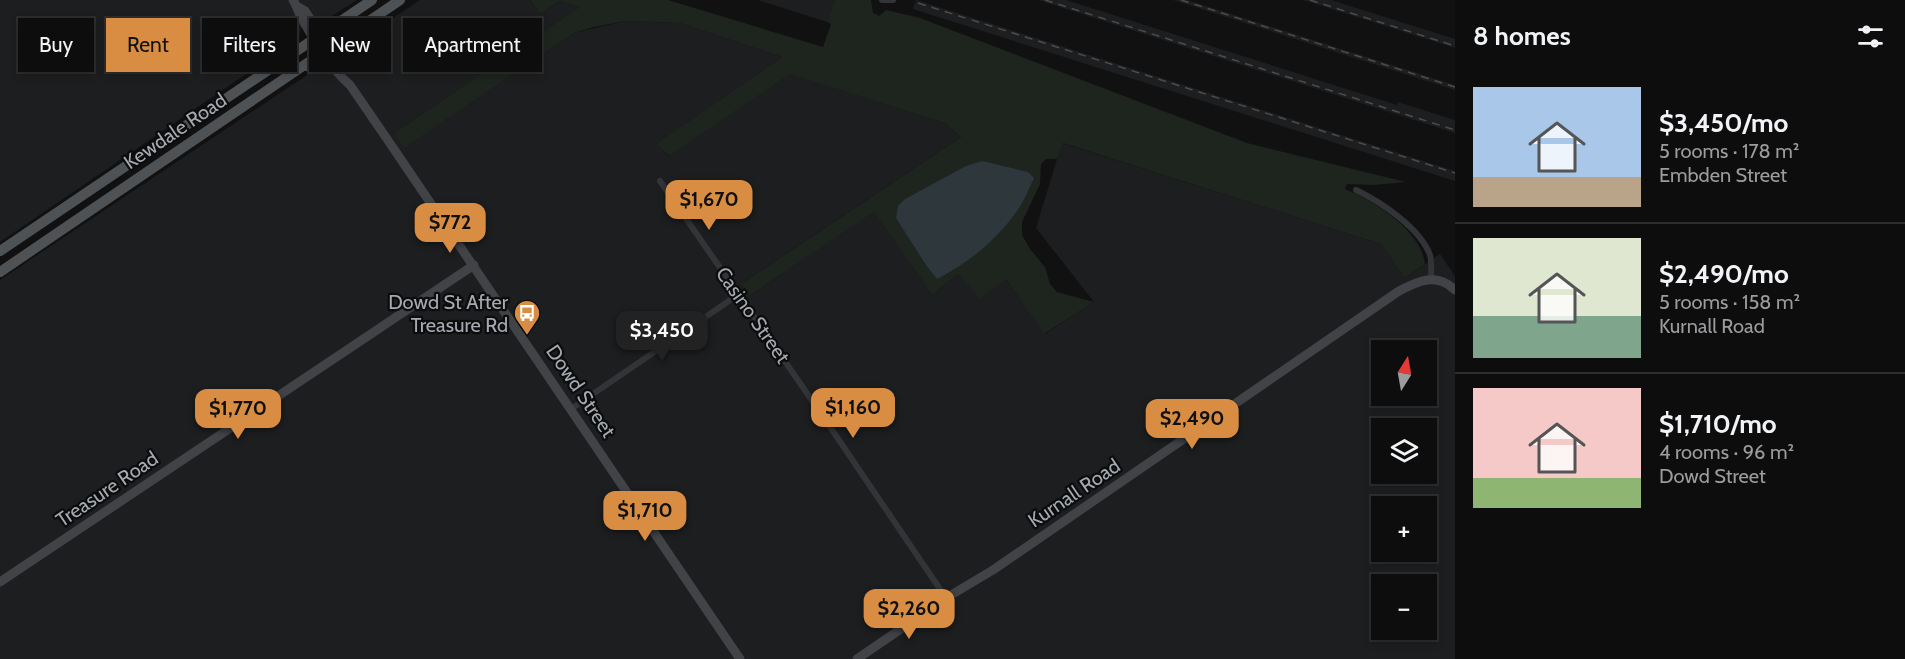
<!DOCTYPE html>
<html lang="en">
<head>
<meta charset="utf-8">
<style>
  body { margin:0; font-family:Cabin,sans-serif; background:#1b1b1c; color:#f1f3f6; height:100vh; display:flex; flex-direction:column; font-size:22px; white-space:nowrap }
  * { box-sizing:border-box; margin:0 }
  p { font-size:20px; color:#9a9c9e }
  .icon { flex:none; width:33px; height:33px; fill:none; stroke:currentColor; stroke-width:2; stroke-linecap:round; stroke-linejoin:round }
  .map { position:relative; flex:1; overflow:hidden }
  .panel { display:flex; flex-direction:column; background:#0d0d0e; width:450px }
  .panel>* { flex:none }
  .banner { position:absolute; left:18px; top:18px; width:570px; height:54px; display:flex; gap:12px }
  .needle { width:39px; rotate:11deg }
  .fabs { position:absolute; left:1371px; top:340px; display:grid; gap:12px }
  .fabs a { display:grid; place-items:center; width:66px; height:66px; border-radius:0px; background:#0d0d0e; box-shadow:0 3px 9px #0003,0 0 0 2px #2d2d2e; font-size:30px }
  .price { position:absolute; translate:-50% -51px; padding:0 14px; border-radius:12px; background:#d98d42; color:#111; font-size:20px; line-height:39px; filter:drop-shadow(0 2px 3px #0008) }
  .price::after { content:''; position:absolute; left:50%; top:36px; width:18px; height:14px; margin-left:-9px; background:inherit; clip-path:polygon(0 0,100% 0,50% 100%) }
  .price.active { background:#222; color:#fff }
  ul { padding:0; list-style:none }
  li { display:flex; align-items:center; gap:18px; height:150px; padding:0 18px }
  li+li { border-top:2px solid #2d2d2e }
  li span { display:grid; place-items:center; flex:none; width:168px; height:120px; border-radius:0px; color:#555 }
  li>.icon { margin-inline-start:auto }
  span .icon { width:72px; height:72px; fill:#fffc; stroke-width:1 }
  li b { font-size:26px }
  h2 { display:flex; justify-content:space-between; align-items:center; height:72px; padding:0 18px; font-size:26px }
  .chip { padding:0 21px; border-radius:0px; background:#0d0d0e; box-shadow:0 3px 9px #0003,0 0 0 2px #2d2d2e; font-size:21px; line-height:54px }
  .chip.active { background:#d98d42; color:#111 }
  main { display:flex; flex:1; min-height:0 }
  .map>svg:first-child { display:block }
  .built { fill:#1d1e1f; fill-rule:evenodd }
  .green { fill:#1e241e }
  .water { fill:#2e373b }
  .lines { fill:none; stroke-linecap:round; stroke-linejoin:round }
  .street { stroke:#333437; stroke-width:6 }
  .secondary { stroke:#414347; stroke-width:9 }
  .primary { stroke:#4f5255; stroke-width:10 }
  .rail { stroke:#4a4c50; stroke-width:1.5; stroke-dasharray:8 6; stroke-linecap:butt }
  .labels { text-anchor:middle; stroke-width:4.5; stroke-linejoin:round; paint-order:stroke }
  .street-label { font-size:20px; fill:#a4aab1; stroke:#0c0c0d }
  .poi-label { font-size:20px; fill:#a4aab1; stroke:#0c0c0d; text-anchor:end }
</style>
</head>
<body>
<main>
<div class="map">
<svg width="1455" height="659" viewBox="0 0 1455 659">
  <rect width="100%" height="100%" fill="#111112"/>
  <path class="built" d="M0,0h357l-33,21 -8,-2 -15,8 -2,11 -299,204z
    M420,0h110l10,14 20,-13 21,6 -187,126 10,14 170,-114 51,-12 55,2 102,34 -125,87 11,12 122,-83 155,50 16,14 -220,147 8,12 125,-85 58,84 26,-21 48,5 39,55 49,-32 -58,-74 26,-85 319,101 23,34 36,-24 15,22v383h-1455v-379l313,-209h17l15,-11 3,-9 5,-6zM1382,351h44v45h-44zM1382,429h44v45h-44zM1382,507h44v45h-44zM1382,585h44v45h-44z
    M758,0h106l-37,22z
    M916,0l539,171v10l-542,-172z
    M1038,0h28l331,105 1,-3 57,18v13z
    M1173,0h14l268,85v5z
    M1303,0h28l124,39v9z"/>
  <path class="green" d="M530,0h138l155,47 8,-23 -4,-2 8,-22h36l2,13 6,3 7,-6 34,8 327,125 159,39 -32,3 -27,-1 -2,5c29,12 76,41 80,75l-21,14 -23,-34 -318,-101 -6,16h-11l-5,5 -1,20 -18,38v13l8,14 15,18 5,17 7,8 37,10 -50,32 -38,-55 -26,20 -22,-25 -26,21 -58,-83 -125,84 -8,-12 220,-147 -16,-14 -155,-49 -121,82 -13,-12 126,-87 -102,-34 -55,-2 -31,6 -20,6 -170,115 -10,-15 186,-126 -20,-6 -20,13z"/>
  <path class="water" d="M982,161l46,11 6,6c-5,10 -9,21 -15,30 -20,30 -50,55 -82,71l-11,-14 -30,-47 2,-12 7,-7 61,-33z"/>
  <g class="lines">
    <path class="street" d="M882,0h11
      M660,181l162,234 124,183
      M1356,190c25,12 64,38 74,65 2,7 1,16 1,24
      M571,409l168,-115"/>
    <path class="secondary" d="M293,0c4,6 5,12 8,17 13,23 29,51 49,68l35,51 355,523
      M298,7l7,4 37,56
      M0,582l474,-317
      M857,659l89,-61 47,-28 406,-279c19,-10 38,-19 56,-1"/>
    <path class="primary" d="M306,66l21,-2 10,6
      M341,66l1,-16 10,-14
      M0,251l372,-251
      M0,272l400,-272"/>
    <path class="rail" d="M1045,0l410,130
      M1181,0l274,87
      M1310,0l145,46
      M918,3l537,170"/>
  </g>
  <defs>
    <g id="bus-pin" transform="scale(1.35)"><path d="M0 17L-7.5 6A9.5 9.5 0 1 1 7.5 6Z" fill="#d98d42" stroke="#0c0c0d"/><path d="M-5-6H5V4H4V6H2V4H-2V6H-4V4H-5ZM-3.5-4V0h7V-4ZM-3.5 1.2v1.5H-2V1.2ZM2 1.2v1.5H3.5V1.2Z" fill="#fff"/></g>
  </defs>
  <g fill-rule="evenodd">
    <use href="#bus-pin" x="527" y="313"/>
  </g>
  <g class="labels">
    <g class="street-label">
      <text transform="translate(175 131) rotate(-34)" y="7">Kewdale Road</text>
      <text transform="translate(753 315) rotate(55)" y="7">Casino Street</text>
      <text transform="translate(581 391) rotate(56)" y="7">Dowd Street</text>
      <text transform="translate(107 489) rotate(-34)" y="7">Treasure Road</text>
      <text transform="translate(1074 493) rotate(-34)" y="7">Kurnall Road</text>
    </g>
    <g class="poi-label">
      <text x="508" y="309">Dowd St After<tspan x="508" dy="23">Treasure Rd</tspan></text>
    </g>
  </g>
</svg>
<div class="fabs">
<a><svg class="needle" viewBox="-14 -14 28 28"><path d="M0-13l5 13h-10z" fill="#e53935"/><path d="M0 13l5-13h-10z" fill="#9a9c9e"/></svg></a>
<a><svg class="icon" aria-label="layers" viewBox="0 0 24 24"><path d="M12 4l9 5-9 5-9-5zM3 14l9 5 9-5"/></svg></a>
<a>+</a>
<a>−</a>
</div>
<b class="price" style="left:709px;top:231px">$1,670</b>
<b class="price" style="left:450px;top:254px">$772</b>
<b class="price active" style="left:662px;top:362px">$3,450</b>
<b class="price" style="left:853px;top:439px">$1,160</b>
<b class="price" style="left:238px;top:440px">$1,770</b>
<b class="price" style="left:1192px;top:450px">$2,490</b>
<b class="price" style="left:645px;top:542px">$1,710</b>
<b class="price" style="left:909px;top:640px">$2,260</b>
<div class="banner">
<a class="chip">Buy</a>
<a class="chip active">Rent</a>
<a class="chip">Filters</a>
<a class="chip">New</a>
<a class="chip">Apartment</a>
</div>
</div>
<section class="panel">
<h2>8 homes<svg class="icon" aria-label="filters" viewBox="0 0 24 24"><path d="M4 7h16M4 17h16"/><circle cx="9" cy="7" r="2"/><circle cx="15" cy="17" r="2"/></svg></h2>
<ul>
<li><span style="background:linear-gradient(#a9c7e8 75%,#b9a48a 0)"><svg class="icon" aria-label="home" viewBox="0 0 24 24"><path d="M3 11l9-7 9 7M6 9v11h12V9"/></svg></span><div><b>$3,450/mo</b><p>5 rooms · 178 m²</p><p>Embden Street</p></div></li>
<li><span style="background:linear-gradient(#dfe7d0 65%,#7fa58c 0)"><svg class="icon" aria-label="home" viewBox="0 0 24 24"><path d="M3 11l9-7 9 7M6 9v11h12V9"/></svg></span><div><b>$2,490/mo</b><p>5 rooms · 158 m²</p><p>Kurnall Road</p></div></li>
<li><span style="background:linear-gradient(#f6c9c9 75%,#8fb573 0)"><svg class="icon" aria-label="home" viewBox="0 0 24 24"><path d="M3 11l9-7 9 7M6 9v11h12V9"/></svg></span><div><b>$1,710/mo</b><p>4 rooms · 96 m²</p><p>Dowd Street</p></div></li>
</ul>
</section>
</main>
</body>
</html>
